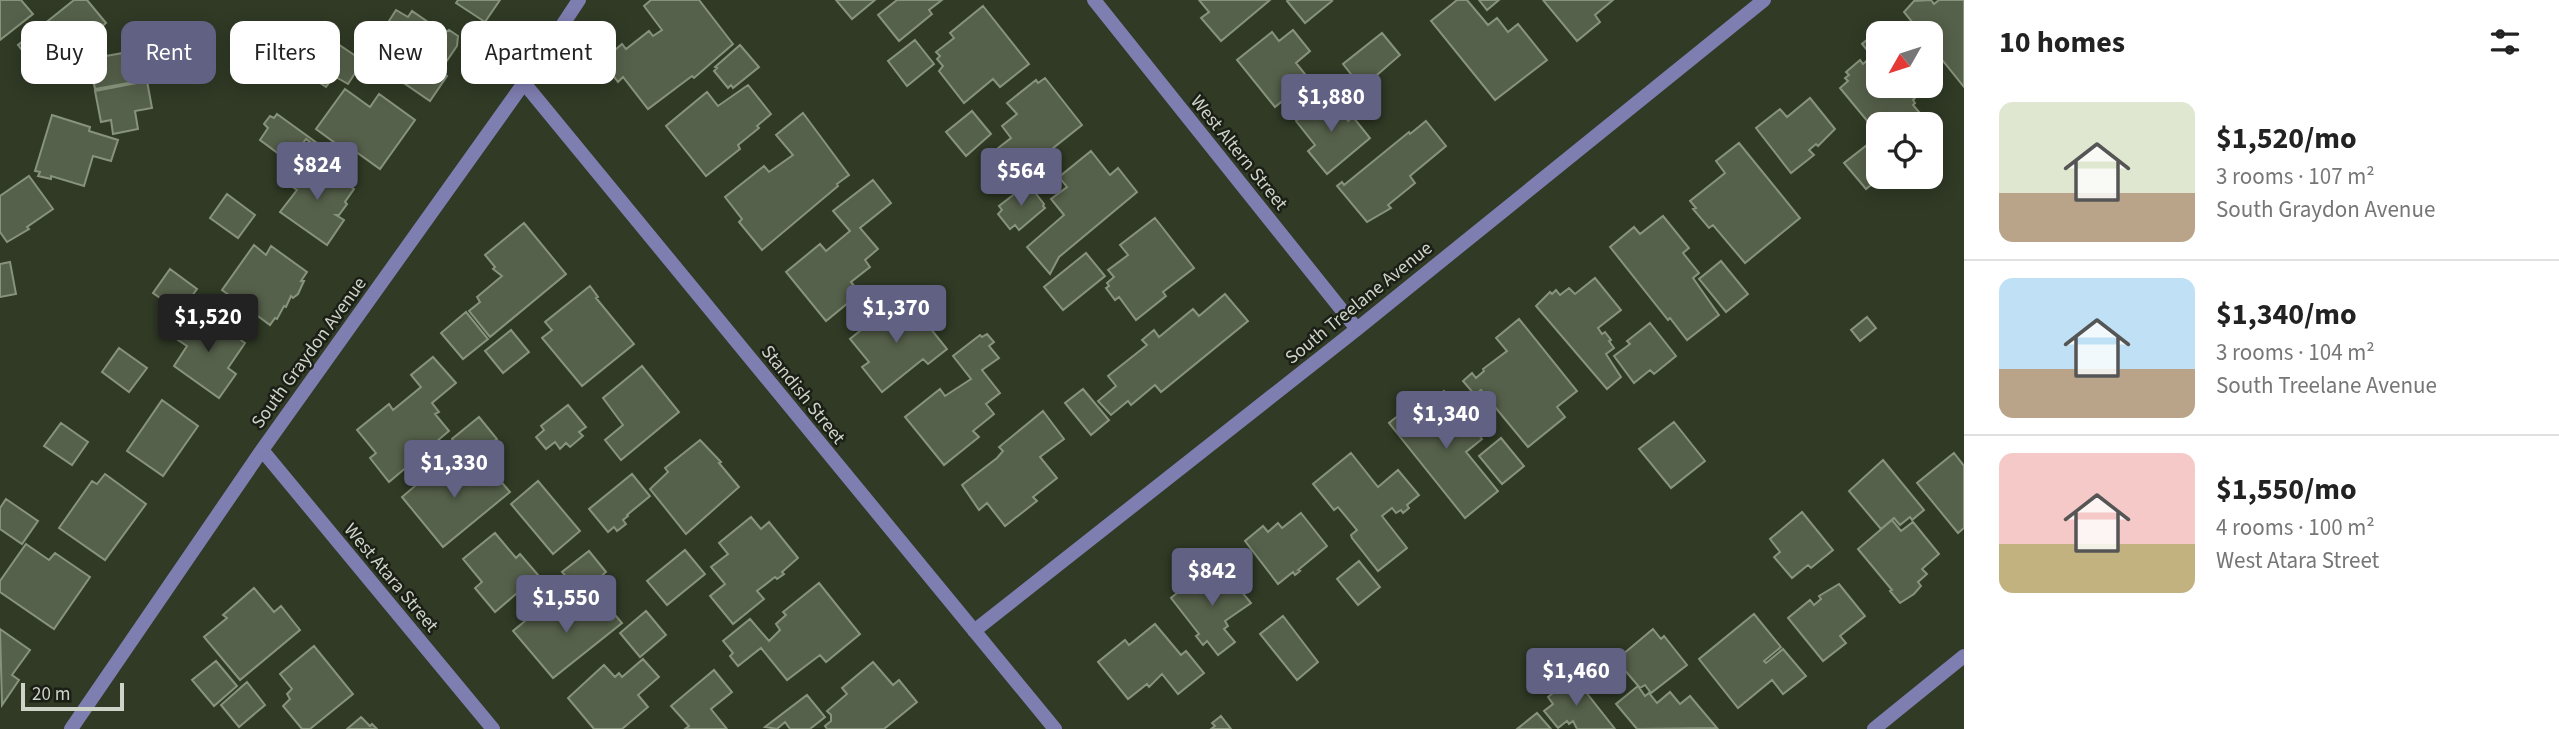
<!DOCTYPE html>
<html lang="en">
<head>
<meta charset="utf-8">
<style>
  body { margin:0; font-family:"Source Sans 3",sans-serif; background:#f6f6f6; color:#222; height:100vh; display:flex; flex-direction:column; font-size:26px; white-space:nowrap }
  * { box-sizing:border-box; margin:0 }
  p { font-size:23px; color:#767676 }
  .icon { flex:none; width:38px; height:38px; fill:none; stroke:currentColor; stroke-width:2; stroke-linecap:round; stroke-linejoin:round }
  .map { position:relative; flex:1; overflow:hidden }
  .details { display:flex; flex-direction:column; background:#fff; width:595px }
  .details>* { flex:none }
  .top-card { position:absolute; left:21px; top:21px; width:665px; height:63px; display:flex; gap:14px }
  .needle { width:46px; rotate:231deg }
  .fabs { position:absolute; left:1866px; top:21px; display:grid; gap:14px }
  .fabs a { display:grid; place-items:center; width:77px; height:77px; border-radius:14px; background:#fff; box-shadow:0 4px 18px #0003; font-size:35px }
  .scale { position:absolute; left:21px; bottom:18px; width:103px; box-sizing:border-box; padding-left:7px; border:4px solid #ced4c8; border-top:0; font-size:19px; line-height:24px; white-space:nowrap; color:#ced4c8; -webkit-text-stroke:5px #1b1f16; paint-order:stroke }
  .price { position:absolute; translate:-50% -60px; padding:0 16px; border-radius:7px; background:#616183; color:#fff; font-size:23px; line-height:46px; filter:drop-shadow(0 2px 4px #0008) }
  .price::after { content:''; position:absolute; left:50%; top:42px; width:21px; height:16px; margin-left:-10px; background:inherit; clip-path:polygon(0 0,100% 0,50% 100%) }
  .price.current { background:#222; color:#fff }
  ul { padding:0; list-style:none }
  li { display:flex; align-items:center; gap:21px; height:175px; padding:0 35px }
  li+li { border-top:2px solid #e0e0e0 }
  li span { display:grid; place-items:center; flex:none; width:196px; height:140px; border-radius:14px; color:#555 }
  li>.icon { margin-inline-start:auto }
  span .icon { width:84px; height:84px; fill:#fffc; stroke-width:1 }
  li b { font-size:30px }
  h2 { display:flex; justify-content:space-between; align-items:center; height:84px; padding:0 35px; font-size:30px }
  .chip { padding:0 24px; border-radius:14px; background:#fff; box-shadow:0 4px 18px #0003; font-size:24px; line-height:63px }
  .chip.current { background:#616183; color:#fff }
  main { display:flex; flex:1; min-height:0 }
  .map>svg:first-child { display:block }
  .building { fill:#56614b; stroke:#87937b; stroke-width:2 }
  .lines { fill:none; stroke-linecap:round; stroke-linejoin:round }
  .minor { stroke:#7f7eb1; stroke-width:14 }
  .labels { text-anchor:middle; stroke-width:5; stroke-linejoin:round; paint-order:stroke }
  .street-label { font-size:19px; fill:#ced4c8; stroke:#1b1f16 }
</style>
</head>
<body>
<main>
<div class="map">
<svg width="1964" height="729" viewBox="0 0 1964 729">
  <rect width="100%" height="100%" fill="#303a25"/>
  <path class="building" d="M0,0h21l12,14 -33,26z
    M74,0h13l19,23 -14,12 3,5 -50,40 -27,-35z
    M458,0h42l-15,22 -29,-19z
    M651,0h48l34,44 -39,34 -2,-2 -44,33 -25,-32 -5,5 -6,-8 3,-24 7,-6 4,5 23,-18 4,5 9,-6 -18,-24z
    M836,0h39l-23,19z
    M897,0h45l-13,10 3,4 -33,27 -21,-26z
    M1199,0h71l-49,41 -20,-23 8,-6z
    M1288,0h42l2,1 -27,22 -18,-22z
    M1457,0h10l21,25 9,-7 11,14 10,-8 29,36 -52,40 -64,-79z
    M1479,0h20l-12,10z
    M1543,0h70l-18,15 5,7 -23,19z
    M1931,0l3,4 5,-4h25v87l-34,-42v-12h-9l-17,-21 10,-11z
    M983,6l46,58 -29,23 -7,-8 -29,24 -25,-32 4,-5 -6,-7 3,-3 -4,-4 18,-14 -4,-5z
    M396,10l12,7 4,-6 16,11 -2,3 15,10 8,-5 9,6 -1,10 -17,25 7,5 -17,25 -64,-44z
    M1885,25l6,8h-13v53h36l6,7 -7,7 2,3 -2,2 13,15 -6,4h-42v10l-38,-46 8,-7 -3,-3 4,-3 -3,-3 14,-12 3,4 9,-8 -10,-12z
    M196,27l16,13 -26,37 -12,-9 -1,-5 7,-7 -4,-4z
    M1293,30l17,21 -14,12 13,16 -34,28 -38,-47 35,-28 7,9z
    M1382,33l18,22 -38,33 -19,-24z
    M915,40l19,24 -27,22 -19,-25z
    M335,42l28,19 -15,23 -14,-8 -8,11 -12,-8 7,-12 -2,-2z
    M740,45l19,22 -26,21 -2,-3 -3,3 -14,-17 3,-3 -2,-1z
    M134,51l5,27 -7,1 -3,4 -34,6 -6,-30z
    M1045,78l37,47 -64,51 -21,-27 14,-11 -9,-12 15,-12 -10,-11 29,-23 2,3z
    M147,81l5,27 -17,3 3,18 -25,5 -2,-14 -10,2 -6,-31z
    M748,85l23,29 -14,12 2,2 -21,17 2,4 -34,27 -40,-50 41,-34 11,14z
    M345,89l25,18 9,-13 36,26 -35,49 -35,-25 -3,4 -26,-19z
    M1327,95l11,14 2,-2 8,14 5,-4 17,21 -43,36 -19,-23 7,-6 -19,-24z
    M1810,98l25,31 -17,17 -2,-2 -7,6 5,5 -23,18 -35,-45 24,-19 7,8z
    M972,111l19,23 -25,22 -20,-24z
    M803,113l46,62 -12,9 1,2 -76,64 -23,-28 3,-3 -17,-22 39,-31 5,6 24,-17 -17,-20z
    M277,114l40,29 -2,3 -9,-7 -14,19 -2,-2 -3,4 -27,-20 8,-12 -4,-4 6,-8 4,2z
    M52,115l38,12 -1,4 29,9 -7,21 -18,-5 -9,30 -33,-10v3l-13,-3 2,-4 -5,-1z
    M1426,121l20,25 -36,30 5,7 -27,22 3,3 -24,14 -30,-36 5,-4 2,3 65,-53 1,2z
    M1739,143l61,75 -55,45 -32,-38 -4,3 -16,-19 3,-1 -6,-7 35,-28 -9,-12z
    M1867,145l11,13v19h3l-15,12 -22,-26z
    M1091,151l19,24 8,-7 19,24 -78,65 -9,17 -23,-27 37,-32 -13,-16 16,-12 -8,-10z
    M300,165l15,11 6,-10 33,23 -9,13 2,2 -8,11h-3l8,5 -17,25 -47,-33 17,-22 -10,-7z
    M29,176l24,33 -26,18 2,2 -22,13 -7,-10v-36z
    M873,180l18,23 -31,25 18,21 -13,11 5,7 -19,15 9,11 -34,28 -40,-49 34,-28 6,7 24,-20 -17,-20z
    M1026,185l2,3 2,-2 14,18 -1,2 2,2 -26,22 -4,-5 -5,4 -12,-15 4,-4 -3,-4z
    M227,194l28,21 -17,23 -28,-20z
    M1663,216l26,32 -6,5 16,20 -6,5 26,37 -32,25 -17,-22 -2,2 -58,-73 24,-20 6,7z
    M1155,218l39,50 -31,24 3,4 -30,24 -17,-23 -4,3 -9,-12 3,-2 -2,-3 7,-6 -6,-7 20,-15 -8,-10z
    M524,223l42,51 -76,63 -21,-26 11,-9 -3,-5 25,-21 -9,-7 2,-2 -10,-12z
    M254,245l12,10 5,-9 36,26 -6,9h3l-6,13 -5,4 -2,-2 -5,11 -2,-1 -7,13 -2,-1 -5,7 -48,-35z
    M1086,253l19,23 -42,34 -19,-23z
    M1721,261l27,33 -22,18 -27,-33z
    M10,262l6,32 -16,3v-33z
    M170,269l27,20 -17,23 -27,-19z
    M1595,278l26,32 -23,18 4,6 3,-2 6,8 -2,1 5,7 -8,6 15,23 -14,12 -71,-83 14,-14 2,2 4,-4 4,5 9,-7 6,6z
    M590,286l8,11 -2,1 38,46 -52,42 -40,-48 10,-8 -7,-8z
    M1225,294l23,27 -87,71 -6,-7 -24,20 -3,-4 -17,14 -13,-14 18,-15 -8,-10 39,-31 -5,-5 12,-10 5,7 34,-28 6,7z
    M910,303l37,46 -19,15 -5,-5 -41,33 -20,-25 7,-5 -19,-23 41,-33 6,7z
    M466,312l22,27 -25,20 -22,-26z
    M186,315l22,15 6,-9 31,22 -17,25 8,6 -17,24 -45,-32 13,-20 -15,-10z
    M1867,317l9,11 -16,13 -9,-11z
    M1519,319l58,72 -20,16 8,10 -37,30 -47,-57 -6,5 -12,-14 9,-8 4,5 8,-7 -1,-2 24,-18 -11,-13z
    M1650,323l26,33 -22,18 -4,-4 -16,13 -20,-27 16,-12 -3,-3z
    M511,330l18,22 -26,21 -18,-22z
    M987,334l7,8 -5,4 10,12 -17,12 18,23 -14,11 8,10 -21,17 6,6 -35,28 -39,-48 35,-28 5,7 26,-17 -18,-23 27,-21 2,2z
    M119,348l28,20 -18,24 -27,-20z
    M433,357l23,26 -24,20 7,9 -4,2 14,17 -60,51 -19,-24 6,-5 -19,-23 32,-26 4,6 28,-23 -10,-12z
    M642,366l37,46 -58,48 -16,-20 18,-15 -20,-27z
    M1083,389l26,31 -18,15 -26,-32z
    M1444,391l38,48 -16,13 32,39 -33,27 -76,-95 24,-19 6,7z
    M162,400l36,26 -35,50 -36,-25z
    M568,405l18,22 -7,5 4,4 -13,11 -4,-4 -6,6 -5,-7 -9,7 -10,-12 8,-7 -3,-4z
    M1043,411l21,28 -24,18 17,21 -24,19 4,4 -32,25 -18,-23 -8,7 -17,-25 35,-27 6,-7 -4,-4z
    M479,417l18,22 -27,22 -18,-22z
    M1674,422l31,39 -34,27 -32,-39z
    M61,423l27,19 -16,23 -28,-19z
    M1501,438l23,28 -22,18 -23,-28z
    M700,440l21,22 -2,1 20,24 -53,47 -36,-45 18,-17 -3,-4z
    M1351,453l27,34 20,-17 21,25 -12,10 2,3 -6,5 -2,-3 -5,3 -4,-5 -10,8 25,32 -29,23 -26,-33 -1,-3 6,-5 -19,-23 -4,3 -21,-26z
    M1954,453l10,13v62l-6,5 -41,-50z
    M1883,460l41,50 -12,10 -2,-3 -10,8 -6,-7 -13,11 -32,-38z
    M486,464l24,28 -67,55 -41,-50 34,-29 9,11 16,-13 9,11z
    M105,474l41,30 -41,56 -46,-32 33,-47 5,3z
    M632,474l18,22 -23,19 1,1 -5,4 3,4 -9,7 -3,-4 -6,5 -19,-23z
    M538,481l42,50 -27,23 -42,-50z
    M6,499l32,22 -16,23 -22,-15v-21z
    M1802,512l31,38 -22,18 -3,-3 -16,13 -18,-21 6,-5 -10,-13z
    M1301,513l26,33 -29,24 2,1 -5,4 -2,-3 -15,12 -33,-43 18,-15 5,6 10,-9 4,5z
    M751,517l10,12 8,-7 29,36 -16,14 2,2 -7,5 -2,-2 -18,14 7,8 -31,25 -23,-28 15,-12 -14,-17 17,-13 -9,-11z
    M1892,520l9,11 12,-9 26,32 -17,15 5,5 -9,8 3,4 -7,8 -14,9 -10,-12 2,-1 -34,-41z
    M495,533l21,25 4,-4 18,21 -43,37 -20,-24 7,-6 -19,-23z
    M26,544l23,16 6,-7 35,24 -36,52 -54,-37v-11z
    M685,550l20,24 -38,31 -20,-24z
    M589,551l17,21 -25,22 -19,-22z
    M1359,561l21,26 -22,18 -21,-26z
    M1223,569l28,34 -26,18 3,5 -4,3 11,13 -17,13 -11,-14 -4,4 -7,-9 3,-2 -28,-36 28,-23 7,9z
    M819,583l41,51 -34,28 -6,-7 -33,25 -26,-32 -23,18 -8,-10 3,-3 -10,-12 27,-22 19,22 11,-11 -4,-6 10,-9 -3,-3z
    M1839,584l26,32 -25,20 6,7 -23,18 -35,-43 22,-18 4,5 7,-6 -2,-3z
    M254,588l20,24 7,-6 19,24 -60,50 -36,-43 23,-19 -4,-3z
    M600,597l22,26 -69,55 -40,-47 34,-28 12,15 2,-2 5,9z
    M646,611l20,24 -26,22 -20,-24z
    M1754,614l27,33 -17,14 2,2 17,-14 23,27 -23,18 -11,-14 -34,28 -39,-49z
    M1283,616l35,46 -21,18 -37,-46z
    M1155,624l26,31 5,-4 18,22 -26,21 -16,-20 -13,13 -2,-3 -19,15 -30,-37 27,-22 4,5z
    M0,629l30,21 -18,25 7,5 -17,25z
    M1653,629l8,10 3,-3 23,29 -36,28 -6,-8 -5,3 -24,-28z
    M314,646l39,48 -43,35h-8l-19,-23 7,-7 -3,-5 5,-5 -12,-15z
    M643,659l16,18 -21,18 10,12 -26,22h-28l-26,-31 36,-33 11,12 4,-4 3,4z
    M216,661l21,25 -23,20 -22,-26z
    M873,662l20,23 6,-5 18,22 -33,27h-57l-2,-3 6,-5v-6l-4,-4 20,-17 -5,-6z
    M714,670l18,22 -21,17 16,20h-42l4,-3 -18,-20z
    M1574,677l41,52h-38l-4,-8 -4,3 -2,-3 -9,7 -14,-17 9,-7 -5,-7z
    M247,682l18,23 -26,22 -18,-22z
    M1638,686l7,10 4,-3 8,10 13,-11 10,12 10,-8 27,32 -80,1 -21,-25z
    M807,695l18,22 -15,12h-20l-5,-7 -8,7 -12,-2z
    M1537,713l14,16h-34z
    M1221,716l10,13h-20l4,-3 -3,-3z
    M361,717l9,9 2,-2 5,5h-30z"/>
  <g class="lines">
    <path class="minor" d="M1094,0l263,329
      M524,83l531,646
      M262,450l231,279
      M974,631l383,-302 407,-329
      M71,729l191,-279 262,-367 55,-83
      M1874,729l90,-73"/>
  </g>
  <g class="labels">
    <g class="street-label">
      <text transform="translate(1240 152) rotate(51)" y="7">West Altern Street</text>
      <text transform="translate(1358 302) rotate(-39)" y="7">South Treelane Avenue</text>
      <text transform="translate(308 352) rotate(-54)" y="7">South Graydon Avenue</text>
      <text transform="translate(804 394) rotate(51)" y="7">Standish Street</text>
      <text transform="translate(392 577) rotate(50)" y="7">West Atara Street</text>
    </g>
  </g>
</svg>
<div class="fabs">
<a><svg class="needle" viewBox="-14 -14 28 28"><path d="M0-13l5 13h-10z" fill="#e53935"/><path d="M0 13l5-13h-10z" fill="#767676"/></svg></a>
<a><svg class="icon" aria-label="locate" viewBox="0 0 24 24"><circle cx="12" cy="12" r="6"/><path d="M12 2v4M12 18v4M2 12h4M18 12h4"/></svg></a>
</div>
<div class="scale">20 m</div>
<b class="price" style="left:1331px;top:134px">$1,880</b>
<b class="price" style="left:317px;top:202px">$824</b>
<b class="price" style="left:1021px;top:208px">$564</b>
<b class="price" style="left:896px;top:345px">$1,370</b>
<b class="price current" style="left:208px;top:354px">$1,520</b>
<b class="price" style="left:1446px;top:451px">$1,340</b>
<b class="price" style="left:454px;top:500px">$1,330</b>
<b class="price" style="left:1212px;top:608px">$842</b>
<b class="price" style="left:566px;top:635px">$1,550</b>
<b class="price" style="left:1576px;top:708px">$1,460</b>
<div class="top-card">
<a class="chip">Buy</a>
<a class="chip current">Rent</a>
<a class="chip">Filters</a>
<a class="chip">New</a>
<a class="chip">Apartment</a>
</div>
</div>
<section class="details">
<h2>10 homes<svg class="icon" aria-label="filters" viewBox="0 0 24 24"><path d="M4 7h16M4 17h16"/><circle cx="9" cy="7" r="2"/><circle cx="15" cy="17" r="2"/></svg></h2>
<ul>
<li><span style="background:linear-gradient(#dfe7d0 65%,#b9a48a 0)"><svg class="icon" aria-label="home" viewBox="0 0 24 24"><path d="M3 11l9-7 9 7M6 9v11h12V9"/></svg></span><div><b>$1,520/mo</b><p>3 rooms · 107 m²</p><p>South Graydon Avenue</p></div></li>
<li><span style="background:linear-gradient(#bfe0f5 65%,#b9a48a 0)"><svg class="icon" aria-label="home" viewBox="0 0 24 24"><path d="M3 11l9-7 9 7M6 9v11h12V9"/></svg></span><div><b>$1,340/mo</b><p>3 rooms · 104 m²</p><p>South Treelane Avenue</p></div></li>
<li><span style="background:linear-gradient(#f6c9c9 65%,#c2b280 0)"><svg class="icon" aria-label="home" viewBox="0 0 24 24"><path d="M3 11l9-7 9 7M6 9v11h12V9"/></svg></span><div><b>$1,550/mo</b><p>4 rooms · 100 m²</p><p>West Atara Street</p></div></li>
</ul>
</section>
</main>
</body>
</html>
